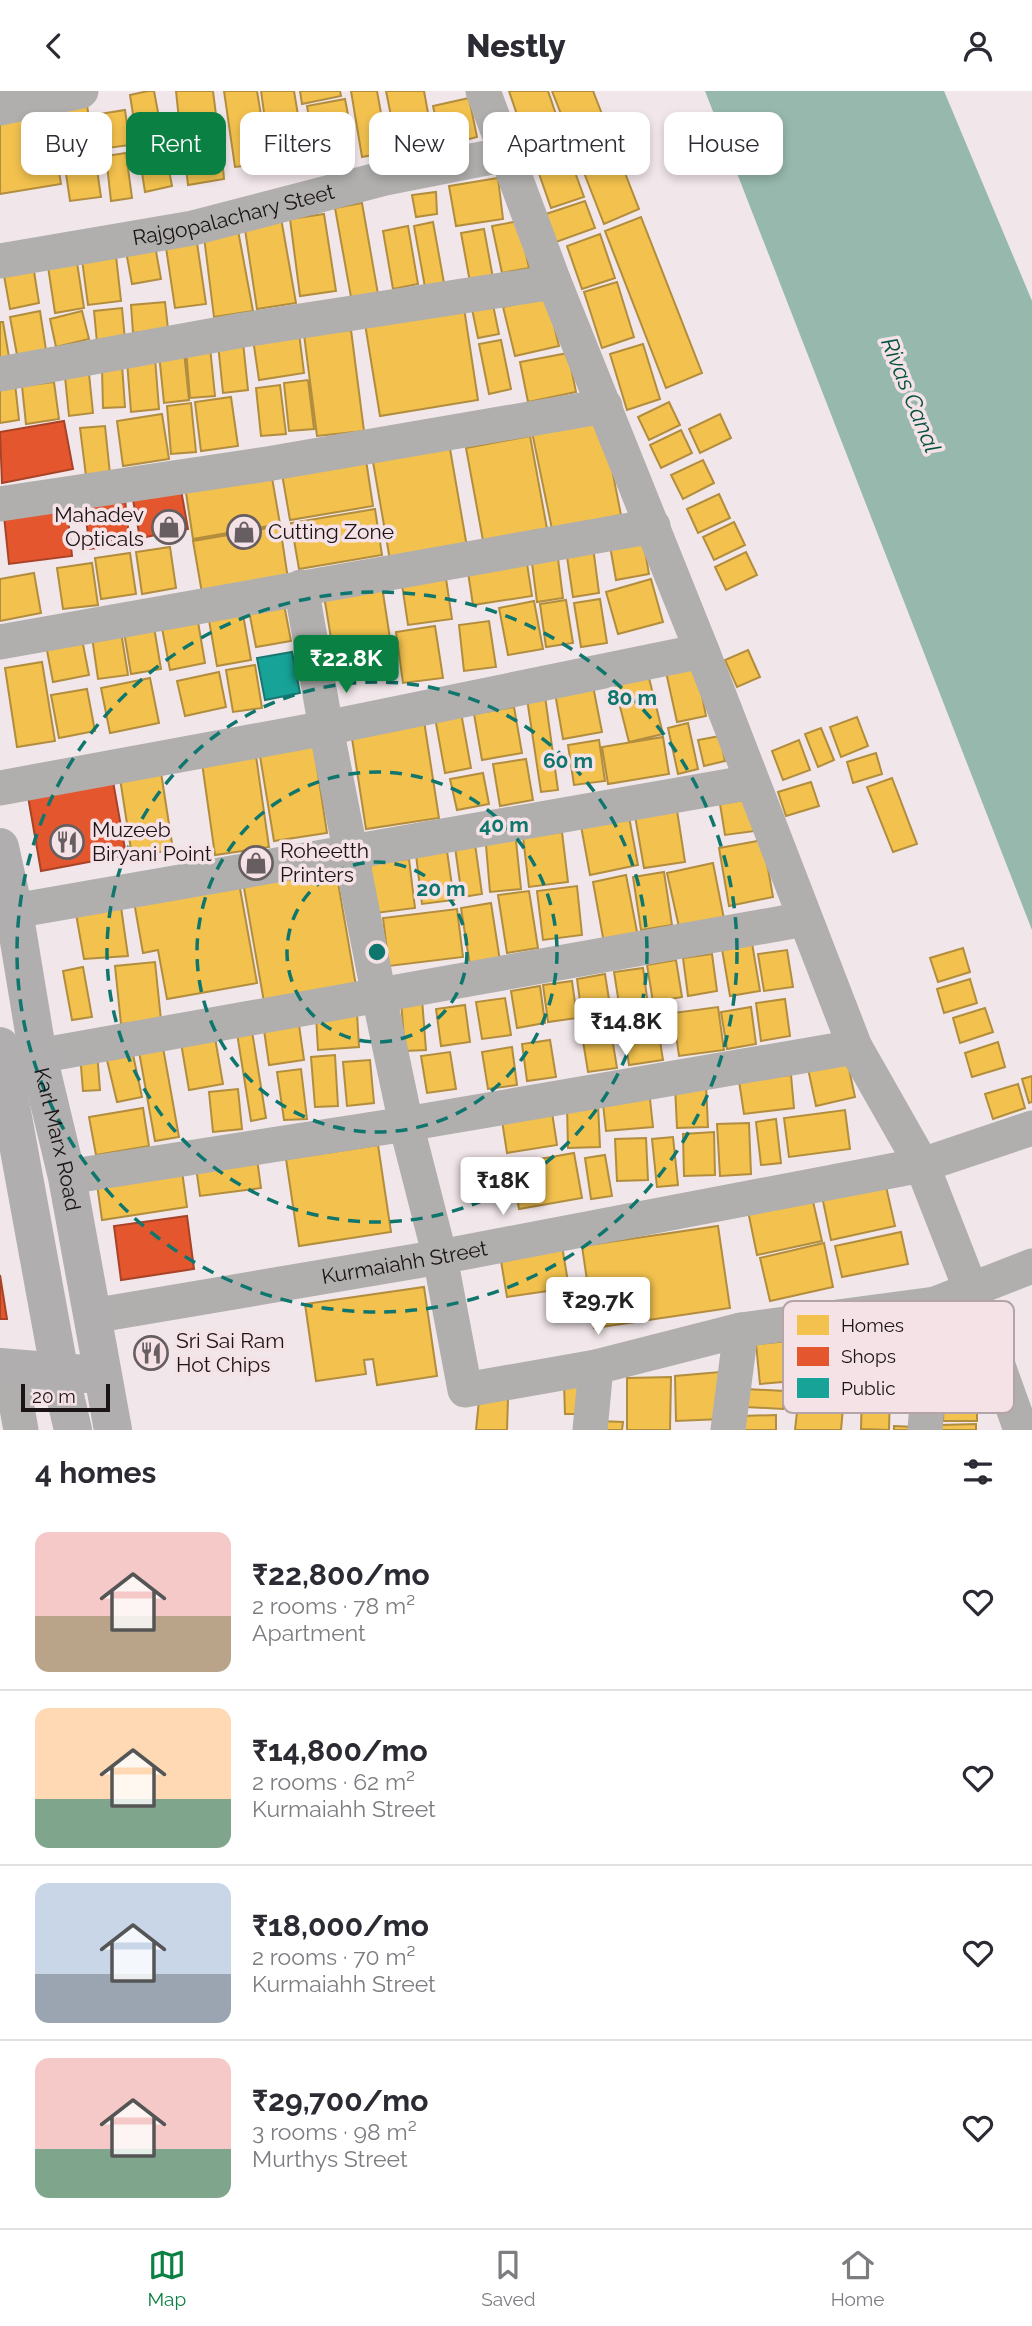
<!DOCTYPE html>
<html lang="en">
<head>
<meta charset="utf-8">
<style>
  body { margin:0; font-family:Raleway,sans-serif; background:#f2f2f3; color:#2b2b33; height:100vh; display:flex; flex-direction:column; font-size:26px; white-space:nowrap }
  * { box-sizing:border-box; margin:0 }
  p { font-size:23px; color:#7c7c81 }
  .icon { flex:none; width:38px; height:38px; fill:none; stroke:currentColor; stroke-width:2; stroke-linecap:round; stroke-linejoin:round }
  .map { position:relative; height:1339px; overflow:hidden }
  .details { display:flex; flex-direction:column; background:#fff; flex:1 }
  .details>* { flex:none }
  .guide { position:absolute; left:21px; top:21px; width:990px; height:63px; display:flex; gap:14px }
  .scale { position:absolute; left:21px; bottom:18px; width:89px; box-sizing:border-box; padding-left:7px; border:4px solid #1b1416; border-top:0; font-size:19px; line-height:24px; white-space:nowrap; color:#1b1416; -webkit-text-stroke:5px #f5e2e7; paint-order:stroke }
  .price { position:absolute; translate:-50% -60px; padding:0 16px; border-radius:7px; background:#fff; color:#222; font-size:23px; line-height:46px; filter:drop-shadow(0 2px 4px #0008) }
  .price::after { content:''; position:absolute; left:50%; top:42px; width:21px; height:16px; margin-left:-10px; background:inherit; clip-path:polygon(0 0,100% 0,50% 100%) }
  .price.on { background:#0b8043; color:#fff }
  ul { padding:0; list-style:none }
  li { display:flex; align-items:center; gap:21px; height:175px; padding:0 35px }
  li+li { border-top:2px solid #e1e1e2 }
  li span { display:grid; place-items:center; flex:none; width:196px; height:140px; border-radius:14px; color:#555 }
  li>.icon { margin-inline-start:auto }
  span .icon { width:84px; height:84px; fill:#fffc; stroke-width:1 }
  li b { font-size:30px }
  h2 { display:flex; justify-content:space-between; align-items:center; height:84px; padding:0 35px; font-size:30px }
  .tag { padding:0 24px; border-radius:14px; background:#fff; box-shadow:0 4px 10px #0003; font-size:24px; line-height:63px }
  .tag.on { background:#0b8043; color:#fff }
  header { display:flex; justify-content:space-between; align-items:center; height:91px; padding:0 35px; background:#fff; font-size:32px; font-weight:800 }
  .tab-bar { display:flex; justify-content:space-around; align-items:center; height:98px; border-top:2px solid #e1e1e2; background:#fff; font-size:19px; color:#7c7c81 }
  .tab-bar a { display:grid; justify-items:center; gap:4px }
  .tab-bar .on { color:#0b8043 }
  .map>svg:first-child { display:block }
  .water { fill:#96b8ad }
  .homes { fill:#f2c14e; stroke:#b28d3d; stroke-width:2 }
  .shops { fill:#e4572e; stroke:#a84327; stroke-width:2 }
  .public { fill:#17a398; stroke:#187871; stroke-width:2 }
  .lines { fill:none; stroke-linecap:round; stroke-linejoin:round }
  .street { stroke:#b0afae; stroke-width:35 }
  .secondary { stroke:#b0aeae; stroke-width:38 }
  .ring { fill:none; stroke:#0f766e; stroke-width:3.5; stroke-dasharray:12 9 }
  .labels { text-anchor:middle; stroke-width:7; stroke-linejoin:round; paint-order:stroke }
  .street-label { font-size:21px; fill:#1b1416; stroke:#f5e2e7 }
  .poi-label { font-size:21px; fill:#1b1416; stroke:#f5e2e7; text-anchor:start }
  .water-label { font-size:23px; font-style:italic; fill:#055242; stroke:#f5e2e7 }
  .key { fill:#f5e2e7; stroke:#b4a4a8; stroke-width:2 }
  .key-label { font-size:19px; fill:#1b1416 }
  .centre { fill:#0f766e; stroke:#f5e2e7; stroke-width:3.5 }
  .ring-label { font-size:21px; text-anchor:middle; font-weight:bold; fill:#0f766e; stroke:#f5e2e7; stroke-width:7; stroke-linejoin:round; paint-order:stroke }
</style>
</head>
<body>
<header><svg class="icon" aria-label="back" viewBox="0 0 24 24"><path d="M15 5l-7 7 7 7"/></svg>Nestly<svg class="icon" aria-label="person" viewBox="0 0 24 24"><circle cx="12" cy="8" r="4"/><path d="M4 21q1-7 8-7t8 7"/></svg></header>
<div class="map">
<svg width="1032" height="1339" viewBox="0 0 1032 1339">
  <rect width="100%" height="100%" fill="#f1e6e9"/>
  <path class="water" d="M705,0h239l88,210v629z"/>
  <path class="homes" d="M148,0h6l18,95 -27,6 -15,-97z
    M176,0h37l4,32 -37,6z
    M224,0h33l12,72 -34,4z
    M261,0h33l10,60 -34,5z
    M300,0h40l1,5 -39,8z
    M351,0h26l11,61 -26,5z
    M386,0h38l9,49 -36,6z
    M509,0h39l17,50 -35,12z
    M552,0h41l46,118 -35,15z
    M469,7l8,39 -35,9 -9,-40z
    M345,8l9,47 -39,7 -8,-47z
    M87,14l6,41 -30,5 -6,-41z
    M49,18l12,75 -61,10v-77z
    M125,19l5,35 -30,4 -7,-34z
    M220,44l4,44 -36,6 -5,-44z
    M94,58l7,48 -31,4 -7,-48z
    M126,62l6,45 -21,3 -5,-45z
    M568,62l16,44 -33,11 -15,-43z
    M498,87l5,41 -47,7 -7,-40z
    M436,101l1,22 -21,3 -4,-22z
    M585,110l10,27 -39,14 -10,-28z
    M362,112l16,91 -27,3 -16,-89z
    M324,123l12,77 -36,5 -10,-77z
    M641,126l61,156 -36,15 -61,-157z
    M281,127l15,85 -39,6 -13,-86z
    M519,130l10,47 -27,5 -10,-47z
    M433,131l11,61 -19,4 -11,-61z
    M237,134l16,86 -39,6 -11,-88z
    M408,135l10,58 -25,5 -10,-58z
    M484,138l9,49 -23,4 -9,-49z
    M600,143l15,44 -33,11 -15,-43z
    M196,145l10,68 -31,4 -10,-67z
    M154,149l7,39 -29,5 -7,-38z
    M115,156l6,54 -33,4 -7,-53z
    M76,165l8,52 -29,5 -8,-53z
    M33,174l6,38 -29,6 -7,-39z
    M617,191l17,55 -32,11 -18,-56z
    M547,206l12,49 -44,10 -12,-49z
    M492,209l7,34 -21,4 -7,-34z
    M165,211l3,27 -35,4 -2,-28z
    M122,217l3,32 -28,3 -3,-32z
    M464,217l14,92 -98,16 -15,-92z
    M40,220l6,39 -29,5 -7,-38z
    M82,220l7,28 -33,8 -6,-28z
    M0,231h3l6,35 -9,1z
    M351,239l13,101 -47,5 -13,-101z
    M299,242l5,40 -45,7 -6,-41z
    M501,249l10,49 -22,5 -10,-50z
    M243,251l5,48 -25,3 -5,-49z
    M643,253l17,55 -33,11 -17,-56z
    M210,256l5,49 -25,2 -4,-48z
    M184,261l5,48 -25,3 -5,-49z
    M568,262l8,39 -48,10 -8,-40z
    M155,267l4,51 -28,3 -4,-51z
    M88,273l5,49 -24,3 -5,-49z
    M122,274l3,42 -22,1 -1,-39z
    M308,289l6,49 -25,2 -5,-48z
    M54,291l5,37 -33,5 -4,-38z
    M15,292l4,37 -19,3v-38z
    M280,294l6,49 -25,2 -5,-48z
    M231,306l7,49 -37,5 -6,-49z
    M669,311l11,23 -31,15 -11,-23z
    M191,312l5,49 -25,2 -4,-48z
    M162,323l7,45 -46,7 -6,-45z
    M720,323l11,24 -31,15 -11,-24z
    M602,327l19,97 -69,14 -20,-97z
    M105,335l5,48 -24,2 -6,-48z
    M681,339l11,23 -31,15 -11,-23z
    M530,345l18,98 -64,12 -18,-98z
    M449,352l18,104 -77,13 -18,-104z
    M366,369l7,46 -83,14 -8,-46z
    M703,369l11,23 -31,16 -12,-24z
    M271,381l9,52 -87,15 -8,-53z
    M719,403l11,24 -32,15 -11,-24z
    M375,418l7,46 -83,14 -8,-46z
    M734,431l11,23 -31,15 -11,-23z
    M280,435l8,53 -86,14 -9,-52z
    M643,448l6,35 -33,6 -6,-34z
    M170,456l6,41 -34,6 -6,-42z
    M593,456l6,46 -26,4 -7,-47z
    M557,460l6,47 -26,4 -6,-47z
    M746,461l11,23 -31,15 -11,-23z
    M130,462l6,41 -35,5 -6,-41z
    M526,466l6,39 -59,9 -6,-39z
    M92,472l6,42 -35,4 -6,-41z
    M445,481l7,47 -44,6 -7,-47z
    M34,482l7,40 -41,8v-42z
    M651,488l12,43 -45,12 -12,-42z
    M381,489l14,91 -57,9 -15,-90z
    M283,508l8,42 -35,6 -8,-41z
    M600,508l7,44 -26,4 -7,-44z
    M566,509l7,43 -27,4 -6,-43z
    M534,510l9,48 -35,6 -9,-47z
    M241,512l10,57 -34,6 -10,-57z
    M489,530l7,46 -32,4 -5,-46z
    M198,531l7,41 -35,7 -8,-42z
    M435,535l8,52 -40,5 -7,-51z
    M154,536l7,42 -30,5 -7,-42z
    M121,541l7,43 -30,4 -6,-42z
    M81,543l8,41 -36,7 -8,-42z
    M748,559l12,27 -23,10 -12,-27z
    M42,571l13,79 -38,6 -12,-79z
    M255,574l7,43 -29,4 -7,-42z
    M696,574l10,51 -29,6 -11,-50z
    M219,581l7,35 -41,9 -8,-35z
    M648,583l15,60 -34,8 -15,-59z
    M150,587l9,45 -49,10 -9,-45z
    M593,595l9,46 -39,7 -8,-46z
    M87,598l8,42 -36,7 -8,-43z
    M545,605l13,94 -17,2 -14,-93z
    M460,616l11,61 -26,5 -11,-61z
    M514,616l8,46 -40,7 -8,-46z
    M857,626l11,29 -27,11 -11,-30z
    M424,630l15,97 -73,11 -15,-97z
    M688,632l10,46 -20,5 -10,-46z
    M821,637l13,32 -16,7 -13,-33z
    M720,645l5,25 -21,5 -6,-26z
    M663,646l6,37 -61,10 -6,-37z
    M599,649l6,41 -31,4 -6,-40z
    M799,649l11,30 -27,10 -11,-29z
    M313,650l14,92 -53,8 -15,-91z
    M876,662l6,21 -29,9 -6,-21z
    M256,665l13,91 -54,8 -13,-92z
    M526,668l7,41 -33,6 -7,-42z
    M160,675l13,84 -41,6 -13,-84z
    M483,682l6,31 -32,6 -7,-31z
    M892,687l25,66 -24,8 -26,-65z
    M811,691l8,24 -33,10 -8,-24z
    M750,708l5,32 -30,4 -5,-31z
    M676,713l9,58 -41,6 -10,-58z
    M629,726l9,48 -48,10 -9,-49z
    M515,740l6,58 -31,3 -5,-58z
    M562,741l6,50 -39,5 -6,-50z
    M763,749l10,57 -44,9 -10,-58z
    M475,753l7,50 -20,3 -7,-50z
    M447,760l7,49 -32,4 -6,-49z
    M409,768l6,49 -39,5 -6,-50z
    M713,772l11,56 -45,8 -12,-54z
    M335,774l21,121 -92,16 -21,-120z
    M664,781l8,53 -31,5 -8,-53z
    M626,784l12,62 -34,6 -11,-61z
    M239,792l18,100 -90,16 -9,-49 -15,3 -9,-51z
    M577,795l5,49 -39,5 -6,-49z
    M529,800l9,57 -31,5 -9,-58z
    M491,812l9,58 -30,5 -9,-58z
    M121,816l7,49 -44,3 -8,-45z
    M457,818l6,48 -74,9 -6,-48z
    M751,846l9,54 -30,5 -9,-53z
    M963,857l7,24 -32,10 -8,-24z
    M787,859l6,37 -29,4 -6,-37z
    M712,863l5,37 -29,5 -5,-38z
    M676,869l6,37 -29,5 -6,-37z
    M155,871l6,58 -40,4 -6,-58z
    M83,876l9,50 -20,3 -9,-49z
    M643,877l5,37 -28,5 -6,-38z
    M605,883l6,38 -29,4 -5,-37z
    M970,888l7,24 -33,10 -7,-24z
    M572,890l5,37 -29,4 -5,-37z
    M540,895l5,37 -28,5 -6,-37z
    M505,907l6,37 -29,4 -6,-37z
    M422,908l4,51 -21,1 -4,-50z
    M785,908l5,37 -29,5 -5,-38z
    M465,914l5,37 -29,4 -5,-37z
    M718,916l6,43 -45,6 -6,-43z
    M751,916l5,37 -29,5 -6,-37z
    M985,917l8,24 -33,11 -7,-25z
    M655,918l8,51 -34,5 -7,-50z
    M357,922l2,34 -41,3 -2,-34z
    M298,927l6,42 -35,5 -6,-42z
    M251,934l15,93 -15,3 -15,-94z
    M611,940l6,37 -29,4 -6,-37z
    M214,941l9,52 -34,6 -9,-53z
    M550,949l6,37 -29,4 -5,-37z
    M162,951l17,95 -24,4 -17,-95z
    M998,951l7,25 -33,10 -7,-24z
    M512,956l5,38 -29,4 -6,-37z
    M132,959l10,47 -25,5 -11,-46z
    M97,961l3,38 -17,1 -3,-37z
    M450,961l6,37 -29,4 -6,-37z
    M335,964l3,51 -23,1 -4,-50z
    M846,964l9,42 -39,9 -9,-42z
    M370,969l4,43 -27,3 -4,-44z
    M301,978l6,50 -23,1 -7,-48z
    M791,984l3,33 -50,6 -5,-33z
    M1032,985v26l-3,1 -7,-24z
    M1018,993l7,24 -32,11 -8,-25z
    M706,994l2,42 -31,1 -2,-42z
    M238,998l4,40 -29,3 -4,-40z
    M649,999l4,37 -47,4 -4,-36z
    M598,1013l2,43 -32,1 -1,-42z
    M551,1015l6,39 -50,8 -6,-39z
    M143,1017l6,38 -53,9 -7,-38z
    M845,1019l5,39 -61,8 -5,-39z
    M776,1028l5,44 -20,2 -5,-43z
    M749,1032l2,51 -31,2 -3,-52z
    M714,1041l1,43 -31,1 -1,-42z
    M673,1046l5,48 -21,2 -5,-48z
    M646,1047l2,42 -31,1 -2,-42z
    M378,1054l13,87 -92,14 -13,-87z
    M574,1062l8,45 -63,11 -8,-45z
    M605,1064l7,41 -21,3 -6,-41z
    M257,1068l4,29 -61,8 -4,-29z
    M182,1080l5,36 -85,13 -5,-36z
    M885,1091l10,44 -64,14 -9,-44z
    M812,1106l10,44 -65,14 -9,-44z
    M718,1135l12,82 -136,20 -12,-82z
    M901,1141l7,32 -66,13 -7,-31z
    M561,1149l8,48 -62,9 -8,-48z
    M824,1152l9,44 -63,14 -10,-43z
    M424,1196l13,89 -60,9 -4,-26 -9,1 2,14 -50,7 -11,-77z
    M790,1250l4,40 -34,3 -4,-40z
    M720,1281l2,47 -46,2 -1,-45z
    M671,1286l-1,53h-43v-52z
    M586,1292l1,31h-22l-1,-30z
    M746,1298l38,2 -1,18 -37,-2z
    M862,1299l28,1 -1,39 -28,-1z
    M944,1304l33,1v25h-34z
    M508,1307l-1,32h-31l3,-30z
    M798,1312l45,5 -2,22h-46z
    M776,1324v15h-35v-14z
    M599,1330l24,1 -1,8h-24z
    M976,1333v6h-35v-5z
    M894,1335l20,1v3h-20z"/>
  <path class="shops" d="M64,330l9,48 -71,14 -2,-51z
    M181,399l7,39 -48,9 -7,-38z
    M125,409l5,44 -40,5 -6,-44z
    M67,418l5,47 -63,8 -5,-48z
    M111,679l15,85 -85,16 -15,-86z
    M187,1125l7,53 -73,11 -7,-54z
    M0,1184l7,44h-7z"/>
  <path class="public" d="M292,561l8,41 -35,7 -8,-42z"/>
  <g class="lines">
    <g class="street">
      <path d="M483,0l71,191 148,369 153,396 67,118 49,125 50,140"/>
      <path d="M0,17l81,-17"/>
      <path id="s1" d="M0,170l193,-33 192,-50 122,-24"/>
      <path d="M0,283l243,-44 311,-48"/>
      <path d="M0,413l267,-40 338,-58"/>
      <path d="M301,496l25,141 53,268 27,128 34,133 25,133 131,-23 145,-37 194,-26 97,-38"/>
      <path d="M0,551l653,-116"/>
      <path d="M0,697l326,-60 376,-77"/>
      <path d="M14,820l738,-129"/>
      <path d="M38,965l767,-137"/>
      <path d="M67,1086l339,-53 449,-77"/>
      <path id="s2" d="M92,1225l348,-59 482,-92 110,-37"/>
      <path d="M10,1279l11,60"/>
      <path d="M590,1339l6,-63"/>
      <path d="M728,1339l13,-100"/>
      <path d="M925,1339l10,-126"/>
    </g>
    <g class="secondary">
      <path id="s3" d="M0,756l14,64 24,145 29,121 46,253"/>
      <path d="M0,955l60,328 13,56"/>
      <path d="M0,1276l85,7"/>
    </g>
  </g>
  <g class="ring">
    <circle cx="377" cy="861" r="90"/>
    <circle cx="377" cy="861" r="180"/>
    <circle cx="377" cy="861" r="270"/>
    <circle cx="377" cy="861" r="360"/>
  </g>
  <defs>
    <g id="shop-ring" transform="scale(1.75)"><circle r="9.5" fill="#f5e2e7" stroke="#665e60" stroke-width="1.5"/><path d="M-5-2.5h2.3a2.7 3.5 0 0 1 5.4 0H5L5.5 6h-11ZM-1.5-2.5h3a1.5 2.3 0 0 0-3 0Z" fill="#665e60"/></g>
    <g id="restaurant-ring" transform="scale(1.75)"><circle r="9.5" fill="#f5e2e7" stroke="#665e60" stroke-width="1.5"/><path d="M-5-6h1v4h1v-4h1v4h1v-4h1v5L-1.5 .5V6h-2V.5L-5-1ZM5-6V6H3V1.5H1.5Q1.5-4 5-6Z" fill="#665e60"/></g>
  </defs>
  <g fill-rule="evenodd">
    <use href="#shop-ring" x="169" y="436"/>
    <use href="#shop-ring" x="244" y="441"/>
    <use href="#restaurant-ring" x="67" y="751"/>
    <use href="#shop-ring" x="256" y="772"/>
    <use href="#restaurant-ring" x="151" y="1262"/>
  </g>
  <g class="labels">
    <g class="street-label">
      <text dy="7" stroke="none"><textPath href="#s1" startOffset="238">Rajgopalachary Steet</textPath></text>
      <text dy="7" stroke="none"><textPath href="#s3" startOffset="298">Karl Marx Road</textPath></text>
      <text dy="7" stroke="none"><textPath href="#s2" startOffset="317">Kurmaiahh Street</textPath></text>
    </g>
    <g class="poi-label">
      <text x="144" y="431" text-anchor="end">Mahadev<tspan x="144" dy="24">Opticals</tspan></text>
      <text x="268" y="448">Cutting Zone</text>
      <text x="92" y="746">Muzeeb<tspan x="92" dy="24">Biryani Point</tspan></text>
      <text x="280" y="767">Roheetth<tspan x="280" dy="24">Printers</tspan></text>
      <text x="176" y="1257">Sri Sai Ram<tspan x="176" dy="24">Hot Chips</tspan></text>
    </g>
    <g class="water-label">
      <text transform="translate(911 304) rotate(68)" y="8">Rivas Canal</text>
    </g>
  </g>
  <rect x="783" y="1210" width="231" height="112" rx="10" class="key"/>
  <rect x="797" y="1224" width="32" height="20" fill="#f2c14e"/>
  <rect x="797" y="1256" width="32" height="19" fill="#e4572e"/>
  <rect x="797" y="1287" width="32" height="20" fill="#17a398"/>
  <g class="key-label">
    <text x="841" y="1241">Homes</text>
    <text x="841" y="1272">Shops</text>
    <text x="841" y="1304">Public</text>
  </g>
  <circle cx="377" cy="861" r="10" class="centre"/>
  <g class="ring-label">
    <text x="632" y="614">80 m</text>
    <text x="568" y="677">60 m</text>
    <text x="504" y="741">40 m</text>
    <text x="441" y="805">20 m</text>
  </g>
</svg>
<div class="scale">20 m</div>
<b class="price on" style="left:346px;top:604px">₹22.8K</b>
<b class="price" style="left:626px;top:967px">₹14.8K</b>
<b class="price" style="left:503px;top:1126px">₹18K</b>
<b class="price" style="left:598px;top:1246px">₹29.7K</b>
<div class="guide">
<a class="tag">Buy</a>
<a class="tag on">Rent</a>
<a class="tag">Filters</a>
<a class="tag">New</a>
<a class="tag">Apartment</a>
<a class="tag">House</a>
</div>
</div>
<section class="details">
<h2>4 homes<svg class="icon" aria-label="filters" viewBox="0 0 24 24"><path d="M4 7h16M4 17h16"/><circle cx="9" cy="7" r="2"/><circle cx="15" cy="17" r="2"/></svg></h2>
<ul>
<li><span style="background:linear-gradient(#f6c9c9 60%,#b9a48a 0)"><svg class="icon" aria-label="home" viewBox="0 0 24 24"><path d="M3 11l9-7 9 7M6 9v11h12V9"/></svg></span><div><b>₹22,800/mo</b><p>2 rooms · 78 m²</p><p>Apartment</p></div><svg class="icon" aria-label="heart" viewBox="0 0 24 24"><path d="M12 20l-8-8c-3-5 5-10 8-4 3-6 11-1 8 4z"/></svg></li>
<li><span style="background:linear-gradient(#ffd9b3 65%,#7fa58c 0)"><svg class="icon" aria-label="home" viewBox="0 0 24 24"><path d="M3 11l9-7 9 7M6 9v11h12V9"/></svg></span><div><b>₹14,800/mo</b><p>2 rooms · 62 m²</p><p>Kurmaiahh Street</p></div><svg class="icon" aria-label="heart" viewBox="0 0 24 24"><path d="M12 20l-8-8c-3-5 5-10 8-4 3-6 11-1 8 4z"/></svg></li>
<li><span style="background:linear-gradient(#c9d6e8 65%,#9aa5b1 0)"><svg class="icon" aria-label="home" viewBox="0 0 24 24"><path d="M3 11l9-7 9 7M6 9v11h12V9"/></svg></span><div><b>₹18,000/mo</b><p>2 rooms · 70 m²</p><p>Kurmaiahh Street</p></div><svg class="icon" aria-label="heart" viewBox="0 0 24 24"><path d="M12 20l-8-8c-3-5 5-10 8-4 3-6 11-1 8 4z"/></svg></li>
<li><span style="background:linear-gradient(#f6c9c9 65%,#7fa58c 0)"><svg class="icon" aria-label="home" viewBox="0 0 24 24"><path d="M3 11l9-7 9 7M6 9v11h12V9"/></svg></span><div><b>₹29,700/mo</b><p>3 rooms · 98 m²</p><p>Murthys Street</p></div><svg class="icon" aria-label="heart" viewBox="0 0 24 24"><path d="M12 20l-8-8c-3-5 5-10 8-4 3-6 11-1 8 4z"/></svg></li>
</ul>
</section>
<nav class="tab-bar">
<a class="on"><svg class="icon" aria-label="map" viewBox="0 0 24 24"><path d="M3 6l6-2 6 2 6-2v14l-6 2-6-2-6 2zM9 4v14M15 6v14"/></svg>Map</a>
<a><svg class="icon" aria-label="saved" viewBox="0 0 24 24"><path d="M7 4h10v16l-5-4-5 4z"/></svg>Saved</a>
<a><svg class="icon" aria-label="home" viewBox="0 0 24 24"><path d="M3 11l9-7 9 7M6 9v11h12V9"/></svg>Home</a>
</nav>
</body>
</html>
